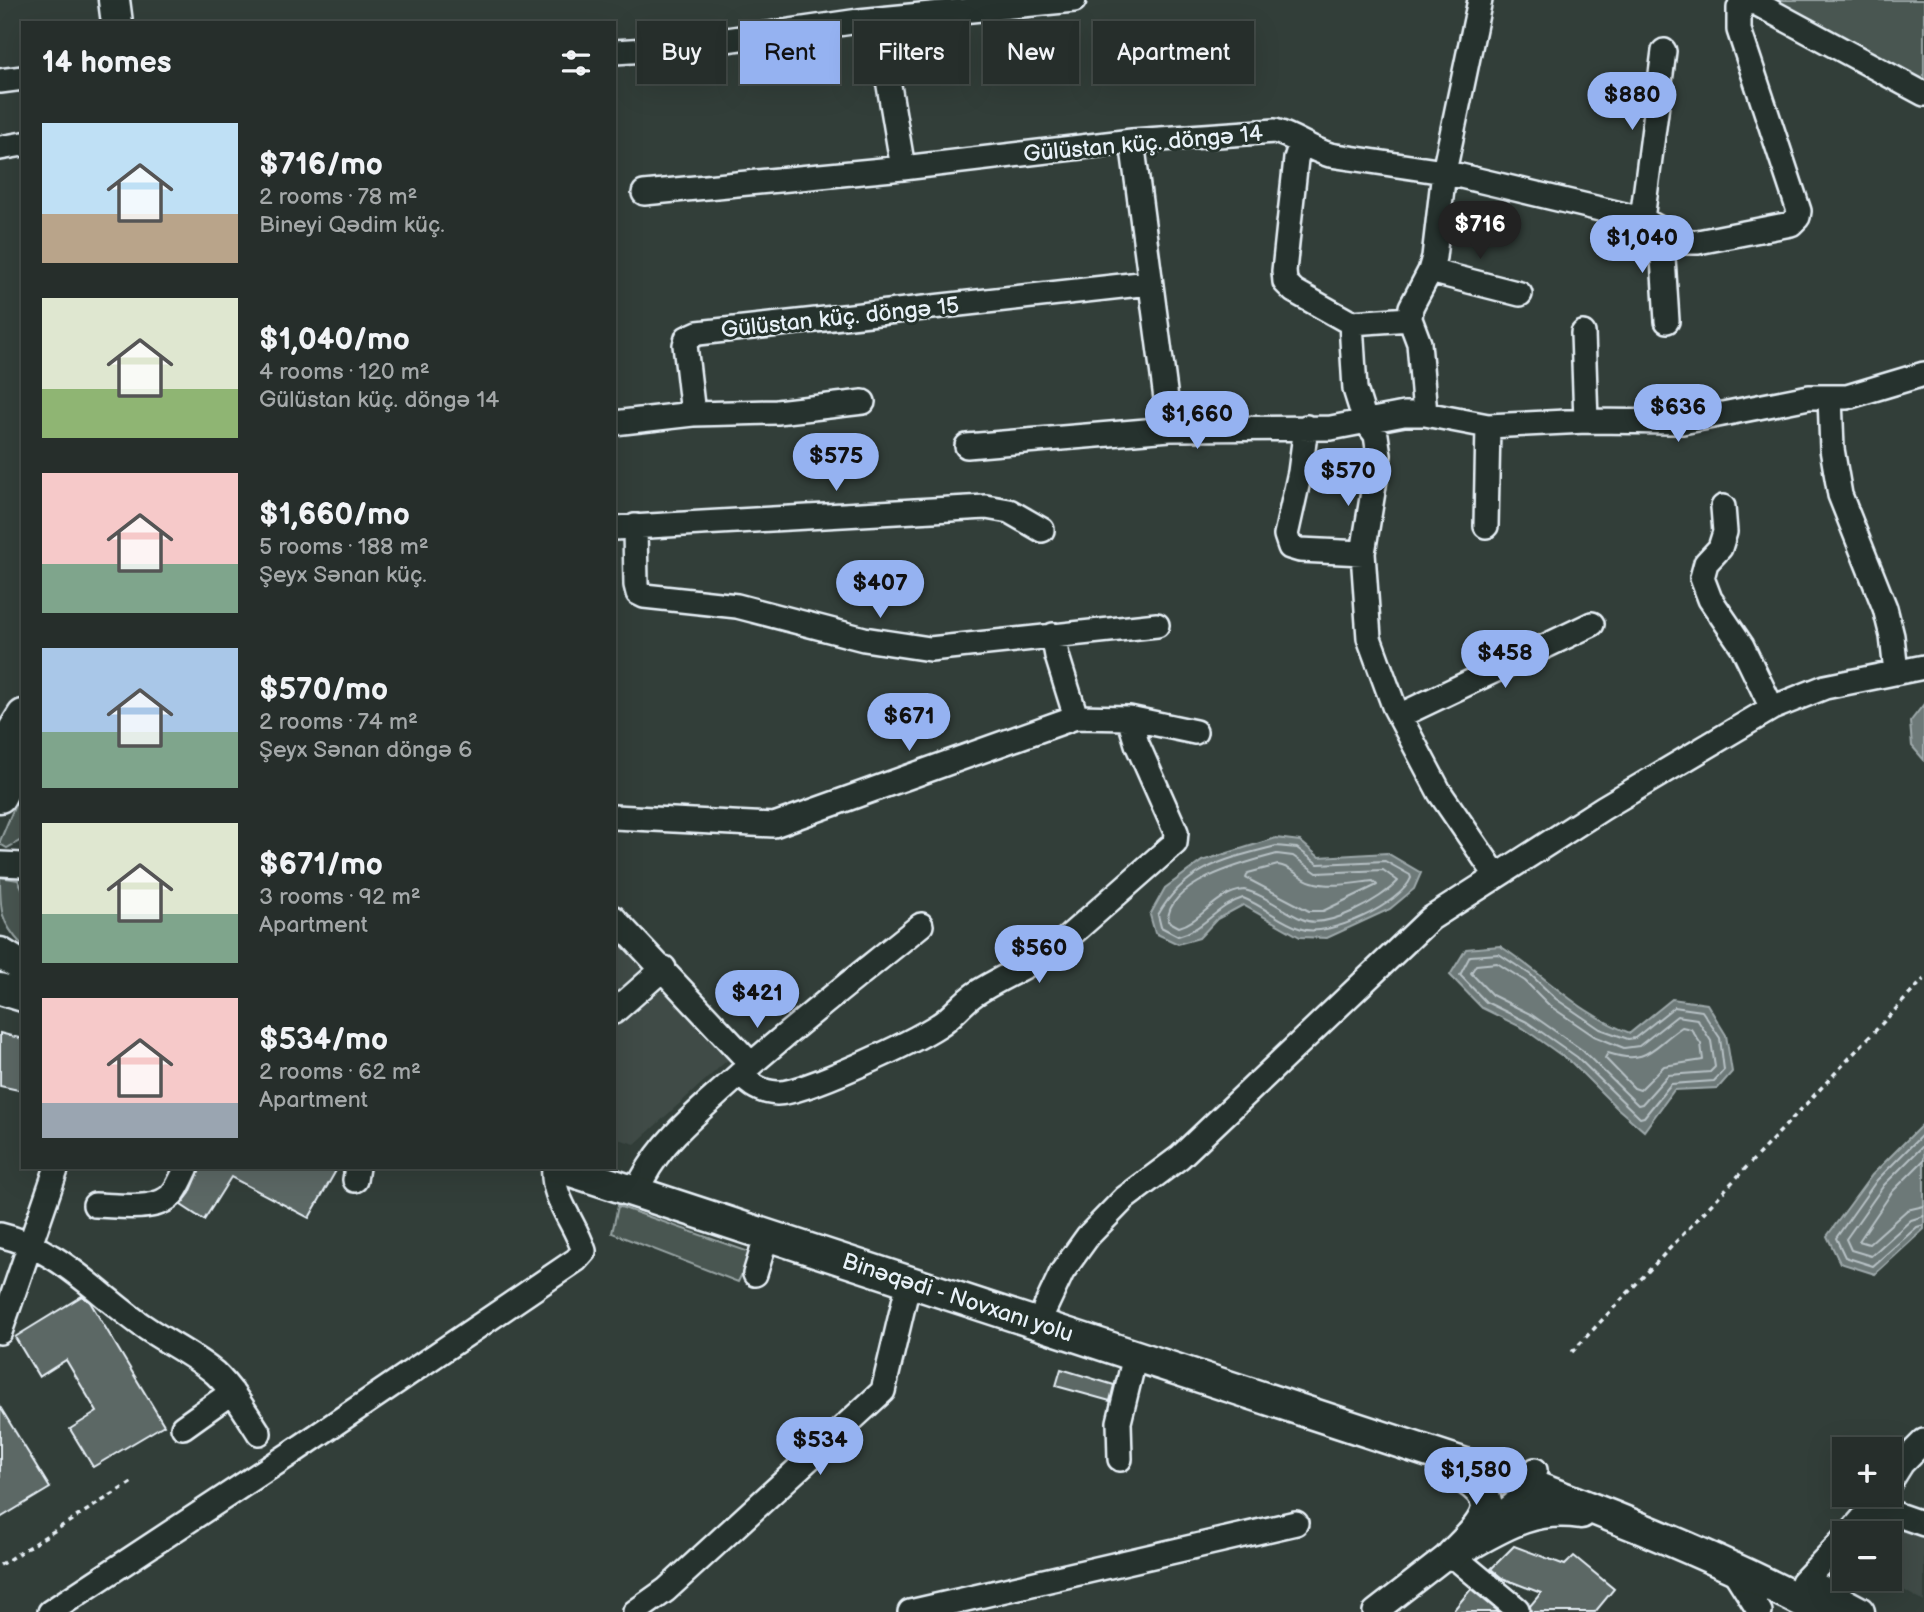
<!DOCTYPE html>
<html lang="en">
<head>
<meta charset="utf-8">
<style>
  body { margin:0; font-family:"Balsamiq Sans",sans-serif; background:#2e3633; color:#f1f3f6; height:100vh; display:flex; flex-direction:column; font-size:26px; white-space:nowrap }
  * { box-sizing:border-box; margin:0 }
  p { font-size:23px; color:#a4a8a9 }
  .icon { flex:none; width:38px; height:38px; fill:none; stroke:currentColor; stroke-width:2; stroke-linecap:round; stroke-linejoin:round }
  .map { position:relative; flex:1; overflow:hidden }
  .details { position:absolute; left:21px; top:21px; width:595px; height:1148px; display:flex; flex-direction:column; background:#262e2b; border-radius:0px; box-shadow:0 7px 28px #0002,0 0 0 2px #424a47 }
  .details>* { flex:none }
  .hud { position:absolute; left:637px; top:21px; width:665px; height:63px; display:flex; gap:14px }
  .tools { position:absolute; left:1832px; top:1437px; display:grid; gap:14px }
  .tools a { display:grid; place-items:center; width:70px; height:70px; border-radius:0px; background:#262e2b; box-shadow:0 7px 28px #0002,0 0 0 2px #424a47; font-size:35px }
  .price { position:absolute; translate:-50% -60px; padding:0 16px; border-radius:24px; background:#95b2f1; color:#111; font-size:23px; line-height:46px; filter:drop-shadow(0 2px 4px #0008) }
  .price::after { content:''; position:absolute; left:50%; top:42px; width:21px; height:16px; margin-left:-10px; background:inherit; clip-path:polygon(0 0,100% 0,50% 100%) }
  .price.selected { background:#222; color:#fff }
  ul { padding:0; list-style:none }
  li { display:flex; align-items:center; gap:21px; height:175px; padding:0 21px }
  li span { display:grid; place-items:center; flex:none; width:196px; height:140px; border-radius:0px; color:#555 }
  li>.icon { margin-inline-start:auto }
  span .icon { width:84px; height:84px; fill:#fffc; stroke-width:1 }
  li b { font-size:30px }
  h2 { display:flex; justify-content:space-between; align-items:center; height:84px; padding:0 21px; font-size:30px }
  .chip { padding:0 24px; border-radius:0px; background:#262e2b; box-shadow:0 7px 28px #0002,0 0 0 2px #424a47; font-size:24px; line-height:63px }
  .chip.selected { background:#95b2f1; color:#111 }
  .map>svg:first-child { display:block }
  .built { fill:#3f4b46 }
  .green { fill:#495651; stroke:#98a4a4; stroke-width:2 }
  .water { fill:#6d7978; stroke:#9ea9ab; stroke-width:2 }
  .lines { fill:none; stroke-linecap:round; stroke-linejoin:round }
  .shore { stroke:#b7c1c5; stroke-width:2 }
  .building { fill:#5c6865; stroke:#e8f1f8; stroke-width:2 }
  .minor-casing { stroke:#e8f1f8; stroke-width:28 }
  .major-casing { stroke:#e8f1f8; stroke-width:35 }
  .path { stroke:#e8f1f8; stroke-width:3.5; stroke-dasharray:5 5; stroke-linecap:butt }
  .minor { stroke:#26332d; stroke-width:23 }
  .major { stroke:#26332d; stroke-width:30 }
  .labels { text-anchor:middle; stroke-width:6; stroke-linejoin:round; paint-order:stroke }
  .street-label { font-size:23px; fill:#e8f1f8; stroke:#26332d }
</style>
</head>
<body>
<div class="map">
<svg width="1924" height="1612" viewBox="0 0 1924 1612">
  <rect width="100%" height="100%" fill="#323e39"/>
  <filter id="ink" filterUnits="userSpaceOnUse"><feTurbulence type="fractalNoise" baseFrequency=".0143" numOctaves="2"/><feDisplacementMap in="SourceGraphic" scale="14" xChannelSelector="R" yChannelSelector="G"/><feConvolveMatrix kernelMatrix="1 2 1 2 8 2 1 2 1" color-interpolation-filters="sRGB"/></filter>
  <g filter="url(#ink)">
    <path class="built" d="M614,926l119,129 -98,89 -21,-6z
      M1924,1497v105l-39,-23 5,-1v-31z"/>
    <path class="green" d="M1762,0h162v85z
      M23,786v53l-16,9 -7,-4v-3z
      M0,877l18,3 5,10v56c-23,-24 -23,-36 -23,-69z
      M618,1206l134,47 -14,29 -126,-49z"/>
    <path class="water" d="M1924,704v56l-12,-14 -2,-24z
      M1276,838l24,3 19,16 68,-4 34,20 -7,16 -24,20 -63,29 -27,-1 -57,-32 -26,14 -18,19 -21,6 -23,-11 -5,-18 15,-27 37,-27z
      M1500,946c45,29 79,68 130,87l42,-34 35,5 19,31 6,37 -14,16 -44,2 -30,41 -28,-24 -44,-44 -49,-35 -41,-20 -32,-33 16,-26z
      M1924,1123v106l-49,45 -35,-11 -13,-27 45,-61z"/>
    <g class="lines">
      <path class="shore" d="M1276,846l21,2 21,16 67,-3 25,14 1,3c-10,26 -83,60 -109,51 -21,-6 -38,-23 -59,-31 -27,8 -39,32 -65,38l-17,-9 -3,-12c27,-48 68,-56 118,-69z
        M1277,854l16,2 24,17 66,-3 15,11c-16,18 -72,50 -96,38 -19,-8 -38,-25 -58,-29 -29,3 -42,31 -65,37l-11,-6c-1,-39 79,-59 109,-67z
        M1278,865c15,2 20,13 34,17 19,6 42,1 61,-1l4,4 -54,26h-14l-63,-33 2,-5z
        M1499,954l32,21 25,24 44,30 28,10 7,-1 39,-31 28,4 18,27 4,32 -10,11 -43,3 -27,33 -4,1 -63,-61 -50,-35 -41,-20 -26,-27 10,-19z
        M1497,963l28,18 25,25 44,30 30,12 15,-2 38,-30 20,3 14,22 4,26 -5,5 -42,3 -26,29 -4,1 -56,-55 -50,-35 -40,-20 -21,-22 5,-8z
        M1682,1027l9,2 10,15 2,16 -39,6 -24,24 -6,-2 -29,-30 3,-5c40,13 44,-6 74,-26z
        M1924,1133l-47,47 -41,58 9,19 28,9 44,-39 7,-2
        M1924,1145l-40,40 -38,54 5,11 20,6 40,-36 13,-4
        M1924,1160l-32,32 -33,49 10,3 38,-34 17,-4"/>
    </g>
    <path class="building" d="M0,1033l23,6v52l-23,-5z
      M201,1167h137l-29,51 -78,-41 -27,43 -23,-15 9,-12z
      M82,1296l8,6 74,123 -71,42 -23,-38 27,-17 -31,-52 -27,17 -24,-40z
      M1061,1369l53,16 -4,16 -54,-15z
      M0,1407l50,81 -50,30z
      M1514,1546l51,19 9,-9 40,33 -19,23h-64l-1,-6 11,-13 -39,-15 -11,-9z
      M1471,1589l28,23h-47z"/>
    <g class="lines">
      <g class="minor-casing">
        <path id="minor" d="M1750,0l174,94
          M859,21l18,20 8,21 18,106
          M614,52l50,-3 195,-28 215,-21
          M0,81l23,-3
          M1132,141l38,288
          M1301,143l-5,16 -12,112 1,11 9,9 57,32 4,66 10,32 11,14 3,20 -16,98 6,85 25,68 46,87 56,82
          M0,148l23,-4
          M644,193l259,-25 229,-27 143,-10c20,6 35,18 55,24l114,17 198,47 42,23h14l93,-18 7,-7 1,-6 -60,-181v-22l3,-8
          M1642,219l22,-168
          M1430,271l90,23
          M1667,321l-4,-63 6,-23
          M1351,323l59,-4
          M1583,333l3,88
          M1830,397l2,52 8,46 45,113 7,28 4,36
          M693,414l84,-2 86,-10
          M1425,414l-6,-71 -9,-24 1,-12 19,-36 4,-14 10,-85 36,-172
          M614,423l79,-9 -8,-69 2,-7 11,-5 451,-50
          M1306,427l-6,45 -14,63 4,12 10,3 63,3
          M967,446l203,-17 161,-1 73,-14h21l63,12 98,-5 96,1 127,-25h38l77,-23
          M1723,507l2,25 -5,16 -14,15 -4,15 8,21 32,47 30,62
          M635,526l1,59 2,8 6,3 93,10 127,33 66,10 227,-24
          M1486,526l2,-100
          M614,528l372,-21 23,4 33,19
          M1053,635l4,21 19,61
          M1399,716l193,-92
          M614,817l160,8 302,-108 53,1 66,14
          M0,864l23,1
          M614,918l137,146
          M614,1012l50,-44
          M740,1074c11,11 20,18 37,19 26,1 136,-51 162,-68 13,-8 23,-22 36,-31 27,-18 57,-28 83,-48l117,-103 1,-11 -39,-88 -8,-26
          M643,1178c21,-39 54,-65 87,-95 61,-55 127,-106 191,-158
          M355,1180l2,-13
          M95,1205c23,0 64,8 79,-13 5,-7 9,-17 13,-25
          M0,1235c58,13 96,58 143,91 23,16 51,29 72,47 18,17 31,40 44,60
          M755,1274l12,-39
          M1045,1308l17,-36 26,-36 37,-38 55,-41 250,-238 173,-111 169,-100 53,-21 99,-20
          M0,1332l57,-165
          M183,1427l49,-35
          M1120,1459l-1,-37 16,-66
          M1890,1482l12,-19 22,-22
          M1875,1507l49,17
          M1850,1533l32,-37
          M1452,1555l65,54
          M1731,1566l29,46
          M1803,1582l41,-43
          M50,1612l243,-160 283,-192 8,-9c-9,-29 -33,-53 -30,-84
          M635,1612l31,-22 217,-199 26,-110
          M910,1612l386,-89
          M1375,1612l139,-108 12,-13 9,-21"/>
      </g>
      <g class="major-casing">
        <path id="major" d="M114,0l3,23
          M0,752l23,-37
          M0,797l23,-43
          M0,953l23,14
          M0,989l23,7
          M559,1167l971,318c100,37 198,77 293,127
          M1449,1470c59,28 40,49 3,85
          M1470,1544c37,-21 66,-38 111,-31
          M1807,1584l52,28"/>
      </g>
      <path class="path" d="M1572,1352l352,-373
        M0,1565l132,-83"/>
      <use href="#minor" class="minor"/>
      <use href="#major" class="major"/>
    </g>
  </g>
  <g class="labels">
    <g class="street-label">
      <text transform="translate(1143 143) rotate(-5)" y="8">Gülüstan küç. döngə 14</text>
      <text transform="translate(840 317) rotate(-6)" y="8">Gülüstan küç. döngə 15</text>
      <text transform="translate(958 1297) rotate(18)" y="8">Binəqədi - Novxanı yolu</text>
    </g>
  </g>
</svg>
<div class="tools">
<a>+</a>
<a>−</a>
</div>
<b class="price" style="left:1632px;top:132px">$880</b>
<b class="price selected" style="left:1480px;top:261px">$716</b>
<b class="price" style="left:1642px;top:275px">$1,040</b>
<b class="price" style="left:1678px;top:444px">$636</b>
<b class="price" style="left:1197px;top:451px">$1,660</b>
<b class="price" style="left:836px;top:493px">$575</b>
<b class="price" style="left:1348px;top:508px">$570</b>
<b class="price" style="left:880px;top:620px">$407</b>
<b class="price" style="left:1505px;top:690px">$458</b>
<b class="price" style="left:909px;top:753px">$671</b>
<b class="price" style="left:1039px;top:985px">$560</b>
<b class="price" style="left:757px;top:1030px">$421</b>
<b class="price" style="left:820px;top:1477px">$534</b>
<b class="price" style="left:1476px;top:1507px">$1,580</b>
<div class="hud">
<a class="chip">Buy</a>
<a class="chip selected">Rent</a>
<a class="chip">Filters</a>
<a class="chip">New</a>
<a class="chip">Apartment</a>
</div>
<section class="details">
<h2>14 homes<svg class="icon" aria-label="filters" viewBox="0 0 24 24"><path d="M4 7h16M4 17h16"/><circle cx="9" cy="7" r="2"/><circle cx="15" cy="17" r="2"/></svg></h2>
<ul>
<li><span style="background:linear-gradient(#bfe0f5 65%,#b9a48a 0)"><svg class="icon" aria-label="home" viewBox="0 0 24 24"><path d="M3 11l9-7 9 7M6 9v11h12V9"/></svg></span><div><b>$716/mo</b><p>2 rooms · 78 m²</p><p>Bineyi Qədim küç.</p></div></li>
<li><span style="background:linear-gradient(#dfe7d0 65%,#8fb573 0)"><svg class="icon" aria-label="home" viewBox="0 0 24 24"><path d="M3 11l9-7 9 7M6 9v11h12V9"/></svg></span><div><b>$1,040/mo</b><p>4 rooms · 120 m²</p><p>Gülüstan küç. döngə 14</p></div></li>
<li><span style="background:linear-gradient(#f6c9c9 65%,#7fa58c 0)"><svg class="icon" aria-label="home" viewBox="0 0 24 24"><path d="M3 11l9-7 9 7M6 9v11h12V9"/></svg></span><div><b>$1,660/mo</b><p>5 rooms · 188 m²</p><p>Şeyx Sənan küç.</p></div></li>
<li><span style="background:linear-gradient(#a9c7e8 60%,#7fa58c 0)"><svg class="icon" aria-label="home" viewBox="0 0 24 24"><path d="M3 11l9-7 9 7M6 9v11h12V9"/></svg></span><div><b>$570/mo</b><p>2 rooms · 74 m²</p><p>Şeyx Sənan döngə 6</p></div></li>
<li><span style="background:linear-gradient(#dfe7d0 65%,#7fa58c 0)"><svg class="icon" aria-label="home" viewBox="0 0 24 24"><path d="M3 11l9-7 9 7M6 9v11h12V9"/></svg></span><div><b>$671/mo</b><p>3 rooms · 92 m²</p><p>Apartment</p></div></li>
<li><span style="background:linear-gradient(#f6c9c9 75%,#9aa5b1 0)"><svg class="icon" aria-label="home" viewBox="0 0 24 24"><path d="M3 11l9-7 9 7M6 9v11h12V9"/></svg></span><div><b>$534/mo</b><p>2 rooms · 62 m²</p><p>Apartment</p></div></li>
</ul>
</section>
</div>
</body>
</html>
